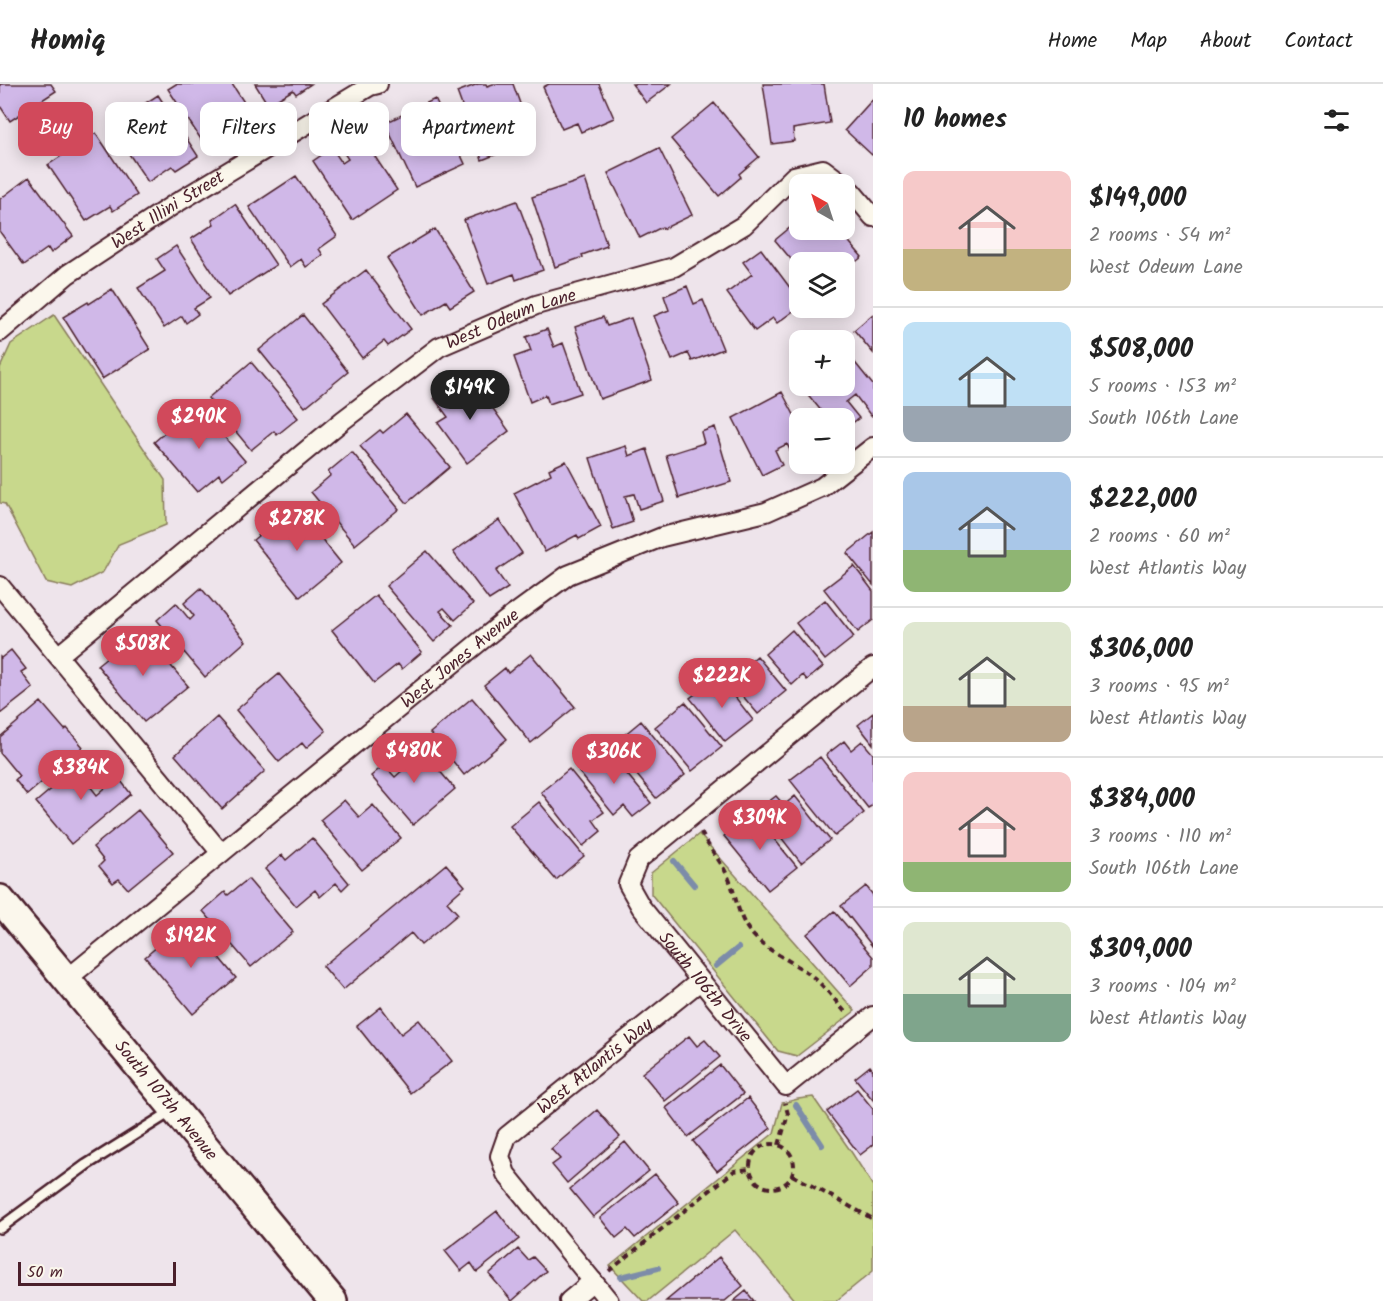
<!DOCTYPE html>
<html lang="en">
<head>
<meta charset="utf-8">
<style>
  body { margin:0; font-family:Kalam,sans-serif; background:#f6f6f6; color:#222; height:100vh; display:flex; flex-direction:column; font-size:22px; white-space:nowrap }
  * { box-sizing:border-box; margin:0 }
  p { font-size:20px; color:#767676 }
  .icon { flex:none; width:33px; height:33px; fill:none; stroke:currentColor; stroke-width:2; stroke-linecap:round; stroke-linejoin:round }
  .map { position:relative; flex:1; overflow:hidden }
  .panel { display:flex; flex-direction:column; background:#fff; width:510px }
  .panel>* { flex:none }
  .hud { position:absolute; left:18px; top:18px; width:570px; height:54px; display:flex; gap:12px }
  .needle { width:39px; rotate:321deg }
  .buttons { position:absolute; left:789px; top:90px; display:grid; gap:12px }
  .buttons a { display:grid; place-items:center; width:66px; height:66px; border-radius:12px; background:#fff; box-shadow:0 3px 15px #0003; font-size:30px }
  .scale { position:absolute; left:18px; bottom:15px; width:158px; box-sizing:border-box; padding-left:6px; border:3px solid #4a1f2b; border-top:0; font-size:16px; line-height:21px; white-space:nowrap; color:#4a1f2b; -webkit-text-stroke:4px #fbf7ec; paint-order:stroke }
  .price { position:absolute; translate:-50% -51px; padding:0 14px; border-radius:21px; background:#d1495b; color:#fff; font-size:20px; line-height:39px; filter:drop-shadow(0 2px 3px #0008) }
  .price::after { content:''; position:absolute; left:50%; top:36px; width:18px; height:14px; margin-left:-9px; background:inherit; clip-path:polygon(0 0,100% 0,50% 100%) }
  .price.on { background:#222; color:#fff }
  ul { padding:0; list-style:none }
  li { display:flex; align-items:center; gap:18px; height:150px; padding:0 30px }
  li+li { border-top:2px solid #e0e0e0 }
  li span { display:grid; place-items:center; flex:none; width:168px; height:120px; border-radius:12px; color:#555 }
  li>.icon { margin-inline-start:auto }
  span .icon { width:72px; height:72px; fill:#fffc; stroke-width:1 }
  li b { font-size:26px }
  h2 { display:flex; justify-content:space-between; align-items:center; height:72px; padding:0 30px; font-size:26px }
  .chip { padding:0 21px; border-radius:12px; background:#fff; box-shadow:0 3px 15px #0003; font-size:21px; line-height:54px }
  .chip.on { background:#d1495b; color:#fff }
  header { display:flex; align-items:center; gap:36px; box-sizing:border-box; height:84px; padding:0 30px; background:#fff; border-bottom:2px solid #e0e0e0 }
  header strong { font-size:28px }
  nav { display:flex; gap:33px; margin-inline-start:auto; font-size:21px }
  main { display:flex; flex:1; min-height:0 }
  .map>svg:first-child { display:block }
  .green { fill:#c8d88c; stroke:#897c5c; stroke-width:1.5 }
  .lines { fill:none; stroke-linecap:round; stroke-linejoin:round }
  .stream { stroke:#7c8ca9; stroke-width:6 }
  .building { fill:#d0b8e8; stroke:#4a1f2b; stroke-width:1.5 }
  .lane-casing { stroke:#4a1f2b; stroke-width:14 }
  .street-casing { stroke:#4a1f2b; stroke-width:22 }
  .secondary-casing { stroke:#4a1f2b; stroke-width:32 }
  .path { stroke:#4a1f2b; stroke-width:4; stroke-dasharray:6 4.5; stroke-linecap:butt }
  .lane { stroke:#fbf7ec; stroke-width:9 }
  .street { stroke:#fbf7ec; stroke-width:18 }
  .secondary { stroke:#fbf7ec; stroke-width:27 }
  .labels { text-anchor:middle; stroke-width:4.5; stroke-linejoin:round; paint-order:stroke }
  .street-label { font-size:18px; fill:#4a1f2b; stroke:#fbf7ec }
</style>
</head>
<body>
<header>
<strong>Homiq</strong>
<nav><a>Home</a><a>Map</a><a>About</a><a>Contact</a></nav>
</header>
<main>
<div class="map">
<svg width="873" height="1217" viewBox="0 0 873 1217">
  <rect width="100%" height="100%" fill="#eee4eb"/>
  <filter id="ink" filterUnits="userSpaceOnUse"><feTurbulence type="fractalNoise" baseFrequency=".0167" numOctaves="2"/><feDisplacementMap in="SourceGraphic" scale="12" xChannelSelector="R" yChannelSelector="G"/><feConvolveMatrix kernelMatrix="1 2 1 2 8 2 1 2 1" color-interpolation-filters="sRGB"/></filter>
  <g filter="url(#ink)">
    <path class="green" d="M54,231l111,165 1,45 -47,19 -16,28 -31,16 -26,-6 -41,-78 -5,-1v-135l11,-24z
      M699,750l156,177 -58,45 -19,-5 -127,-157v-21z
      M813,1013l39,56 21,33v85l-37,30h-41l-60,-71 -87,71h-5l-33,-35 164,-133 8,-30 16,-4z"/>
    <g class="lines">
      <path class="stream" d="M674,777l20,24
        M716,882l22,-18
        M796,1021l26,40
        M621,1193l37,-9"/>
    </g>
    <path class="building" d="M0,0h51l5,7 -46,30 -10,-15z
      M176,0h56l21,32 -23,15 1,4 -23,15 -40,-61z
      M255,0h56l-15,10 -3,-4 -25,15z
      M478,0h8l1,2 6,-2h20l20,56 -51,20 -25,-68z
      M549,0h50l15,34 -33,14 -4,-9 -15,6 -19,-42z
      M632,0h39l-25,19z
      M763,0h61l6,39 -37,6 1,12 -22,3z
      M158,11l40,61 -22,14 -4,-4 -24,16 -38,-56z
      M435,15l30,65 -50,23 -30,-64z
      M873,15v55l-1,1 -27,-25z
      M714,19l45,54 -20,17 2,3 -22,19 -48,-57z
      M356,44l41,62 -45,30 -39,-59 19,-13 10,15 6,-4 -12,-18z
      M96,49l41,62 -24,16 -3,-5 -24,15 -38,-56z
      M659,64l33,67 -29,14 -1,-2 -22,11 -32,-65z
      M296,92l41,60 -18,13 4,6 -17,12 -5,-8 -11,8 -41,-60z
      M29,93l44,59 -22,17 -3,-5 -24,17 -24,-33v-33z
      M585,95l22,67 -25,9 1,2 -28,10 -23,-70z
      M517,117l26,69 -27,10 -2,-6 -26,10 -24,-64z
      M235,120l41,61 -48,31 -37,-57 23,-15 -2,-4z
      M800,129v17h39l23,27 -18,14v-9h-44v8l-25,-30 23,-19 -4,-4z
      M435,145l39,63 -24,15 -4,-6 -23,14 -36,-57z
      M176,162l34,52 -16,10 4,6 -12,9 -4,-7 -18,12 -26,-40 27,-17 -8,-12z
      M761,165l39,52v5l-23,17 -4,-5 -18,13 -28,-38 25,-19 -9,-12z
      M366,186l45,59 -23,17 -4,-5 -22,17 -41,-54z
      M687,202l7,18 9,-4 20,49 -31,12 -4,-8 -16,7 -18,-44 15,-6 -5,-14z
      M112,205l38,60 -48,30 -39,-62 25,-15 1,2z
      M873,230v39l-19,-23z
      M303,231l45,57 -43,35 -46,-57z
      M603,233l4,9 24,-8 21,62 -52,19 -25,-72z
      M547,245l7,18 9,-4 18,50 -32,11 -3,-9 -16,7 -16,-45 17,-6 -5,-14z
      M844,265l29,36v30l-2,1 -16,-21 -9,7 13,16 -15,11v-11h-17l-26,-32h43z
      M251,278l47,56 -21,17 -3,-4 -23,19 -43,-52z
      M453,300l10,13 14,-11 32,45 -42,32 -29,-40 10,-6 -14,-19z
      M782,308l18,34v31l-5,3 -8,-16 -12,6 7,15 -20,10 -29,-57z
      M197,321l48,56 -22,18 -4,-5 -22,18 -43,-50z
      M406,330l44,53 -43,36 -47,-57 20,-16 3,3z
      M715,343l16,55 -52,16 -13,-43 38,-12 -3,-11z
      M626,362l3,10 18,-7 17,52 -25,8 -5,-15 -9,2 8,26 -20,7 -23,-71z
      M352,368l47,57 -44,36 -44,-53 20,-17 -3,-3z
      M566,377l35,66 -22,12 -2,-4 -32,17 -31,-59 37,-19 -2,-5z
      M296,423l45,56 -41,34 -47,-57 22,-18 2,1z
      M499,436l23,33 -26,18 12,17 -19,12 -36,-48z
      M873,448v53l-26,-32z
      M427,467l46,53 -18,16 -11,-12 -4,3 13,14 -19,17 -48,-56z
      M854,482l19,25v29l-15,12 -34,-43z
      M201,504l45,53 -41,36 -48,-57 19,-17 14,17 4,-4 -10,-13z
      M376,511l46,57 -20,17 -4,-5 -24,19 -42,-53z
      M825,516l29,37 -29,23 -29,-37z
      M792,546l31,37 -16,13 -4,-5 -11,10 -27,-31z
      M144,550l44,52 -44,36 -47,-57 21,-17 3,4z
      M11,566l15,19 -5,3 12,16 -33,26v-57l1,1z
      M531,570l44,53 -44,36 -47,-58 21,-17 3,5z
      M757,572l29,35 -28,23 -29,-34z
      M279,590l47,57 -20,17 -4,-5 -23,19 -43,-52z
      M719,592l34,44 -28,22 -35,-44z
      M472,614l35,41 -43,36 -34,-42z
      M41,618l24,28 2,-2 16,19 -56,48 -12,-15 4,-4 -19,-23v-16z
      M685,618l37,45 -30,24 -37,-44z
      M873,629v31l-15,-19z
      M217,633l48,54 -43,38 -47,-54z
      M641,637l44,54 -29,23 -44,-53z
      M414,657l41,48 -42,36 -42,-49 13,-11 11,12 10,-9 -10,-12z
      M844,657l7,9 11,-9 11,13v51l-5,3 -42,-53z
      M607,666l44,53 -18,14 -9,-11 -10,9 -35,-43z
      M820,673l44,56 -29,23 -45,-56z
      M88,674l14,17 -12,11 7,9 21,-18 13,17 -60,50 -35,-42z
      M569,685l35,43 -11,8 8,11 -18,15 -42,-54z
      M776,712l8,9 11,-9 35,44 -29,23 -42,-54z
      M344,716l15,17 14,-12 28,33 -39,32 -42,-50z
      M539,718l45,54 -28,24 -46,-54z
      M138,726l35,42 -45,37 -9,-10 -6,4 -14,-17 5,-5 -11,-14z
      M752,728l45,55 -29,23 -44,-54z
      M312,754l37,45 -7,7 -6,-7 -16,14 -5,-7 -19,16 -31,-37 17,-14 4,5z
      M446,780l19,22 -18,16 11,12 -37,31 -10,-12 -68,57 -20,-24z
      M248,795l45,53 -42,35 -48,-56 22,-19 3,3z
      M866,802l7,9v52l-32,-41z
      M834,827l39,46v9l-23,20 -43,-52z
      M192,841l44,53 -43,36 -48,-57 21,-18 4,4z
      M381,923l20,27 18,-14 33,41 -42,32 -53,-67z
      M689,952l8,10 8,-6 15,17 -55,44 -23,-28z
      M720,981l23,29 -55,43 -22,-29z
      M870,982l3,4v30l-18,-22z
      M857,1005l16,20v36l-13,10 -33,-43z
      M748,1014l23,30 -54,43 -24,-30z
      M597,1026l23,27 -53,46 -15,-18 8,-6 -9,-10z
      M625,1058l24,29 -56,46 -23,-28z
      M655,1090l24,29 -44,35 -8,-9 -11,9 -16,-20z
      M497,1127l22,28 -42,33 -6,-9 -10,8 -16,-20z
      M518,1165l10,11 5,-3 13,14 -34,30 -23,-27z
      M719,1173l24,29 -18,15h-59z
      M746,1207l8,10h-20z"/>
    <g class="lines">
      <g class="lane-casing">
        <path id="lane" d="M0,1144l86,-63 86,-54"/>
      </g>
      <g class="street-casing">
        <g id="street">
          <path d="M844,102l8,6 21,25"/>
          <path id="s1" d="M0,248l68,-58 105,-69 197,-119 8,-2"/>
          <path d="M0,502l221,267"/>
          <path id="s2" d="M58,572l284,-235 97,-74 97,-42 138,-38 70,-42 50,-49 29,-7 20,15"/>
          <path id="s3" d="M873,583l-235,193 -10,24 13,23 145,179 87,-70"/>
          <path id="s4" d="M67,895l438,-358 63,-46 94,-38 104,-25 56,-25 51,-40"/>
          <path d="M569,1217l24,-20"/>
          <path id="s5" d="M609,1217l-103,-127 -6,-18 7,-20 193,-155"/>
        </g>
      </g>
      <g class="secondary-casing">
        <g id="secondary">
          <path id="s6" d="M0,815l333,402"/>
        </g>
      </g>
      <path class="path" d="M701,748c8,17 21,30 28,47 8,19 9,40 23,55 15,17 38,26 56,39 15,11 26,26 38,40
        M750 1082a22 22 0 1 1 44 0a22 22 0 1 1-44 0Z
        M779,1061l9,-31 -3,-11
        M792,1091l81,44
        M609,1187l119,-95 6,-5 16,-2"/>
      <use href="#lane" class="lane"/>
      <use href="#street" class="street"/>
      <use href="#secondary" class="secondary"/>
    </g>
  </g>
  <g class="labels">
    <g class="street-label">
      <text dy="6" stroke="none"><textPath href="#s1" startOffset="208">West Illini Street</textPath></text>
      <text dy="6" stroke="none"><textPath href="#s2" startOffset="568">West Odeum Lane</textPath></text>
      <text dy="6" stroke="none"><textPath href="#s4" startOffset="507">West Jones Avenue</textPath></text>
      <text dy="6" stroke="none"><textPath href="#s3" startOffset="459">South 106th Drive</textPath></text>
      <text dy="6" stroke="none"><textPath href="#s5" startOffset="316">West Atlantis Way</textPath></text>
      <text dy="6" stroke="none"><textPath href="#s6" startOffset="261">South 107th Avenue</textPath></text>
    </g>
  </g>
</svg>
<div class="buttons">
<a><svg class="needle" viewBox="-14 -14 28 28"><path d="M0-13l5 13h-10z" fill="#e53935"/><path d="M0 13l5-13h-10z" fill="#767676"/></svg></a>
<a><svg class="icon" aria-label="layers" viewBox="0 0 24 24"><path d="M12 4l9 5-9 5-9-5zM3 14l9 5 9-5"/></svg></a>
<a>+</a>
<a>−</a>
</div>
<div class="scale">50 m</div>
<b class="price on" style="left:470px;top:337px">$149K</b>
<b class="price" style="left:199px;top:366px">$290K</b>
<b class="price" style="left:297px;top:468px">$278K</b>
<b class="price" style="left:143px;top:593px">$508K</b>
<b class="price" style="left:722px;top:625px">$222K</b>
<b class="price" style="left:414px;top:700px">$480K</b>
<b class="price" style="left:614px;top:701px">$306K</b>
<b class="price" style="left:81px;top:717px">$384K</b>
<b class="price" style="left:760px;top:767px">$309K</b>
<b class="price" style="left:191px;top:885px">$192K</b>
<div class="hud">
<a class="chip on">Buy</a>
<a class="chip">Rent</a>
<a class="chip">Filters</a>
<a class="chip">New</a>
<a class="chip">Apartment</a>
</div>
</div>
<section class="panel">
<h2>10 homes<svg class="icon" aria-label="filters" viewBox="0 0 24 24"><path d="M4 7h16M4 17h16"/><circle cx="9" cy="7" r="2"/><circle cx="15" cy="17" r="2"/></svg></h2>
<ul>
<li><span style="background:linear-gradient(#f6c9c9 65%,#c2b280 0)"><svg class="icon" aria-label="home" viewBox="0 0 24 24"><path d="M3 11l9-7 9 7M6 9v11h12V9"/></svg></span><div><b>$149,000</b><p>2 rooms · 54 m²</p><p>West Odeum Lane</p></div></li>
<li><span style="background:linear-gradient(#bfe0f5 70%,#9aa5b1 0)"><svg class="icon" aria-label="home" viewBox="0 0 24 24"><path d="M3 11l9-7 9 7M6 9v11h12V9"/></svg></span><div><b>$508,000</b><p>5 rooms · 153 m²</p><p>South 106th Lane</p></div></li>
<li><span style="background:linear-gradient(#a9c7e8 65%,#8fb573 0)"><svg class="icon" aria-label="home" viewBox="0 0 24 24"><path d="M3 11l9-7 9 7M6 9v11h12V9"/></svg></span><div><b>$222,000</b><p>2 rooms · 60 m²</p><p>West Atlantis Way</p></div></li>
<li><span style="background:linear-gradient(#dfe7d0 70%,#b9a48a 0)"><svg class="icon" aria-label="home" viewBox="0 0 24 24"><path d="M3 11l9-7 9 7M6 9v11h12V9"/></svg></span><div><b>$306,000</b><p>3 rooms · 95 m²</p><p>West Atlantis Way</p></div></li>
<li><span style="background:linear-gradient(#f6c9c9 75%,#8fb573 0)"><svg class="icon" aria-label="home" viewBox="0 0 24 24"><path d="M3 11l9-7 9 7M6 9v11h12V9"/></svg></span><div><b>$384,000</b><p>3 rooms · 110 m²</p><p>South 106th Lane</p></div></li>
<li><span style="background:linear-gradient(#dfe7d0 60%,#7fa58c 0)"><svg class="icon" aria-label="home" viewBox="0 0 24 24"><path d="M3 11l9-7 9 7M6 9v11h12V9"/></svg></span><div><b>$309,000</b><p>3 rooms · 104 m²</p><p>West Atlantis Way</p></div></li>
</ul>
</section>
</main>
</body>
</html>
